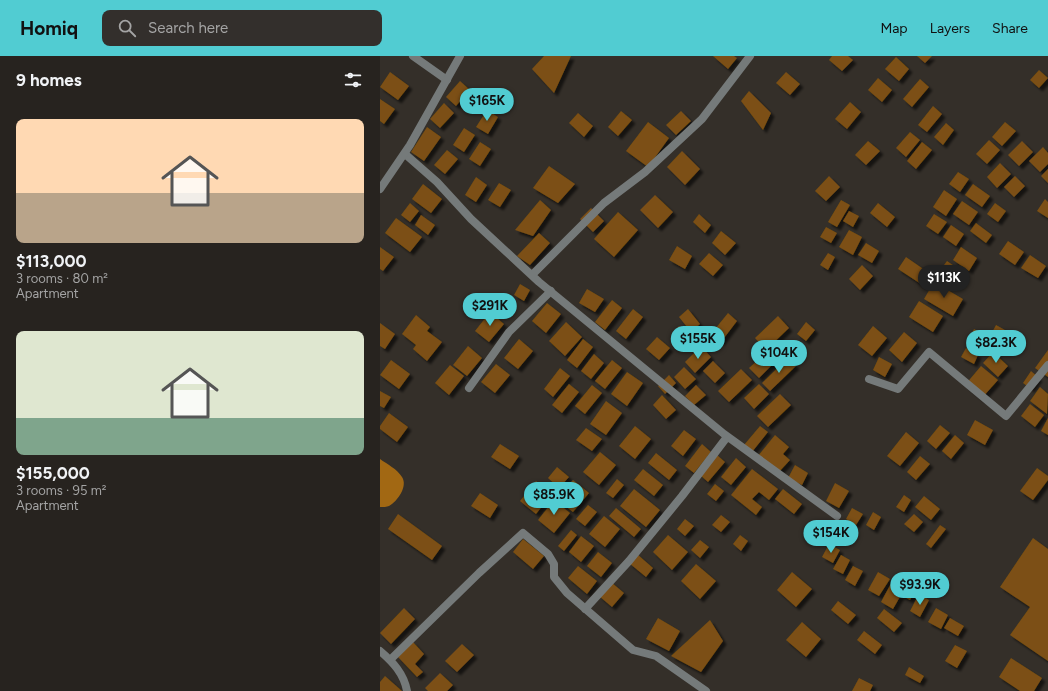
<!DOCTYPE html>
<html lang="en">
<head>
<meta charset="utf-8">
<style>
  body { margin:0; font-family:Figtree,sans-serif; background:#332f2c; color:#f1f3f6; height:100vh; display:flex; flex-direction:column; font-size:15px; white-space:nowrap }
  * { box-sizing:border-box; margin:0 }
  p { font-size:13px; color:#a4a4a4 }
  .icon { flex:none; width:22px; height:22px; fill:none; stroke:currentColor; stroke-width:2; stroke-linecap:round; stroke-linejoin:round }
  .map { position:relative; flex:1; overflow:hidden }
  .side { display:flex; flex-direction:column; background:#27231f; width:380px }
  .side>* { flex:none }
  .price { position:absolute; translate:-50% -34px; padding:0 9px; border-radius:14px; background:#51ccd2; color:#111; font-size:13px; line-height:26px; filter:drop-shadow(0 1px 2px #0008) }
  .price::after { content:''; position:absolute; left:50%; top:24px; width:12px; height:9px; margin-left:-6px; background:inherit; clip-path:polygon(0 0,100% 0,50% 100%) }
  .price.active { background:#222; color:#fff }
  ul { padding:0; list-style:none }
  li { display:grid; align-content:center; gap:8px; height:212px; padding:0 16px }
  li span { display:grid; place-items:center; height:124px; border-radius:8px; color:#555 }
  li>.icon { margin-inline-start:auto }
  span .icon { width:72px; height:72px; fill:#fffc; stroke-width:1 }
  li b { font-size:17px }
  h2 { display:flex; justify-content:space-between; align-items:center; height:48px; padding:0 16px; font-size:17px }
  header { display:flex; align-items:center; gap:24px; box-sizing:border-box; height:56px; padding:0 20px; background:#51ccd2; color:#111 }
  header strong { font-size:19px }
  nav { display:flex; gap:22px; margin-inline-start:auto; font-size:14px }
  .search { width:280px; height:36px; background:#332f2c; display:flex; align-items:center; gap:10px; box-sizing:border-box; padding:0 14px; border-radius:8px; color:#a4a4a4; font-size:15px }
  main { display:flex; flex:1; min-height:0 }
  .map>svg:first-child { display:block }
  .water { fill:#a26813 }
  .building { fill:#7c5012; filter:url(#shadow) }
  .lines { fill:none; stroke-linecap:round; stroke-linejoin:round }
  .minor { stroke:#757a7a; stroke-width:8 }
  .tertiary { stroke:#757a7a; stroke-width:8 }
</style>
</head>
<body>
<header>
<strong>Homiq</strong>
<div class="search"><svg class="icon" aria-label="search" viewBox="0 0 24 24"><circle cx="10" cy="10" r="6"/><path d="M15 15l6 6"/></svg>Search here</div>
<nav><a>Map</a><a>Layers</a><a>Share</a></nav>
</header>
<main>
<section class="side">
<h2>9 homes<svg class="icon" aria-label="filters" viewBox="0 0 24 24"><path d="M4 7h16M4 17h16"/><circle cx="9" cy="7" r="2"/><circle cx="15" cy="17" r="2"/></svg></h2>
<ul>
<li><span style="background:linear-gradient(#ffd9b3 60%,#b9a48a 0)"><svg class="icon" aria-label="home" viewBox="0 0 24 24"><path d="M3 11l9-7 9 7M6 9v11h12V9"/></svg></span><div><b>$113,000</b><p>3 rooms · 80 m²</p><p>Apartment</p></div></li>
<li><span style="background:linear-gradient(#dfe7d0 70%,#7fa58c 0)"><svg class="icon" aria-label="home" viewBox="0 0 24 24"><path d="M3 11l9-7 9 7M6 9v11h12V9"/></svg></span><div><b>$155,000</b><p>3 rooms · 95 m²</p><p>Apartment</p></div></li>
</ul>
</section>
<div class="map">
<svg width="668" height="635" viewBox="0 0 668 635">
  <defs>
    <filter id="shadow"><feDropShadow dx="3.5" dy="3.5" stdDeviation="1" flood-color="#0009"/></filter>
  </defs>
  <rect width="100%" height="100%" fill="#342f29"/>
  <path class="water" d="M0,403c7,5 17,10 22,18 6,9 -4,24 -13,29 -2,1 -6,1 -9,1z"/>
  <path class="building" d="M164,0h27l-17,37 -22,-24z
    M333,0h21l3,2 -9,11z
    M452,0h16l5,4 -11,11 -13,-11z
    M537,0h15l-7,7z
    M516,1l13,12 -10,12 -14,-12z
    M659,14l9,8 -9,10 -9,-8z
    M10,16l19,14 -11,14 -18,-13z
    M406,16l14,12 -10,11 -14,-12z
    M498,22l14,12 -10,12 -14,-12z
    M540,23l9,8 -17,20 -9,-8z
    M80,25l10,9 -14,16 -10,-9z
    M369,35l22,22 -8,17 -22,-29z
    M0,43l15,10 -11,15 -4,-3z
    M470,46l11,10 -14,17 -12,-10z
    M64,47l10,10 -14,15 -10,-9z
    M553,50l9,8 -15,18 -9,-7z
    M107,54l11,7 -10,17 -12,-7z
    M241,55l11,9 -14,16 -10,-9z
    M301,55l10,10 -15,14 -10,-10z
    M198,57l15,13 -9,11 -15,-14z
    M268,66l21,16 -21,29 -22,-16z
    M625,66l11,9 -14,15 -10,-9z
    M566,67l8,7 -11,15 -9,-8z
    M47,71l14,10 -17,24 -13,-9z
    M84,72l11,7 -11,17 -11,-7z
    M530,76l10,8 -14,17 -10,-9z
    M609,84l11,10 -13,14 -11,-10z
    M488,85l12,10 -14,14 -11,-10z
    M642,85l11,11 -14,14 -11,-11z
    M100,86l11,7 -11,17 -11,-7z
    M542,86l10,8 -16,19 -9,-8z
    M663,91l5,6v11l-8,8 -11,-11z
    M67,94l11,9 -13,15 -11,-9z
    M302,95l18,18 -15,16 -18,-18z
    M620,107l11,11 -14,14 -10,-11z
    M169,110l26,18 -17,19 -25,-15z
    M668,113v14l-7,-7z
    M578,116l11,7 -9,13 -11,-8z
    M449,120l11,11 -14,14 -11,-10z
    M635,120l10,10 -11,11 -10,-10z
    M96,121l11,8 -11,17 -11,-7z
    M119,127l12,7 -11,17 -12,-7z
    M43,128l19,15 -11,14 -19,-14z
    M593,128l17,12 -8,11 -17,-12z
    M564,134l13,9 -11,17 -13,-9z
    M275,139l18,17 -15,16 -18,-18z
    M665,143l3,3v16l-11,-7z
    M160,144l11,10 -18,26 -18,-6z
    M461,144l9,5 -13,22 -9,-5z
    M582,145l16,11 -9,13 -16,-11z
    M30,147l9,8 -9,11 -9,-7z
    M498,147l17,14 -8,10 -17,-14z
    M615,147l11,8 -8,11 -11,-8z
    M211,152l13,13 -11,11 -13,-13z
    M469,155l10,5 -6,11 -10,-6z
    M238,156l20,18 -24,27 -20,-18z
    M319,158l12,11 -6,8 -12,-11z
    M554,158l13,8 -9,12 -12,-8z
    M41,159l14,10 -7,10 -13,-10z
    M16,162l26,19 -12,15 -25,-19z
    M596,167l16,12 -6,8 -16,-12z
    M571,169l13,9 -8,12 -13,-9z
    M446,171l11,6 -6,10 -11,-6z
    M469,174l13,7 -9,18 -14,-8z
    M341,175l15,12 -11,12 -13,-12z
    M159,177l11,10 -20,22 -13,-9z
    M628,185l16,11 -9,13 -16,-11z
    M486,187l13,8 -7,12 -14,-8z
    M297,190l15,10 -7,13 -16,-9z
    M0,191l14,10 -11,14 -3,-2z
    M581,191l16,11 -8,13 -16,-11z
    M329,197l14,12 -10,11 -14,-12z
    M448,197l7,4 -7,13 -8,-5z
    M650,199l16,11 -8,12 -17,-10z
    M526,201l26,18 -8,11 -26,-17z
    M567,205l16,11 -9,12 -16,-11z
    M482,209l11,11 -13,14 -11,-11z
    M554,226l29,17 -10,17 -29,-17z
    M140,228l10,6 -6,11 -10,-6z
    M207,233l17,10 -9,13 -16,-9z
    M232,244l10,8 -17,22 -10,-8z
    M539,245l24,15 -10,16 -24,-15z
    M167,247l14,11 -15,19 -14,-12z
    M253,253l10,8 -17,22 -10,-8z
    M308,253l12,15 -9,8 -12,-15z
    M110,256l14,12 -15,18 -14,-11z
    M348,257l9,8 -16,21 -10,-8z
    M36,259l14,12 -3,4 15,11 -15,19 -14,-12 3,-4 -14,-11z
    M398,260l11,12 -23,22 -11,-12z
    M186,266l16,15 -17,19 -16,-15z
    M426,266l9,8 -9,11 -9,-7z
    M0,267l15,11 -10,15 -5,-3z
    M616,269l9,5 -7,11 -8,-5z
    M299,270l11,11 -7,6 -10,-10z
    M493,270l14,12 -15,18 -14,-11z
    M594,273l13,7 -7,13 -13,-7z
    M524,276l13,11 -15,19 -13,-12z
    M277,281l13,11 -11,12 -13,-11z
    M139,283l14,12 -15,18 -14,-11z
    M203,283l10,8 -16,21 -10,-8z
    M88,290l14,12 -15,18 -14,-11z
    M321,290l10,11 -16,16 -10,-11z
    M391,292l9,9 -21,21 -10,-10z
    M586,292l12,7 -4,9 -13,-7z
    M668,294v27l-13,-9z
    M613,296l15,14 -10,11 -15,-14z
    M214,298l10,9 -13,16 -10,-8z
    M499,301l13,7 -7,13 -12,-7z
    M408,302l8,8 -26,25 -8,-8z
    M11,304l19,14 -11,15 -19,-14z
    M232,304l10,8 -17,21 -10,-8z
    M333,305l12,12 -10,10 -12,-12z
    M116,308l14,11 -15,18 -14,-11z
    M70,309l14,11 -15,19 -14,-12z
    M601,310l17,14 -17,19 -16,-14z
    M304,311l12,12 -11,10 -11,-12z
    M180,312l10,8 -17,21 -9,-8z
    M361,313l11,11 -23,22 -11,-11z
    M651,315l8,7 -8,11 -8,-6z
    M247,316l16,11 -16,23 -16,-12z
    M289,319l7,8 -11,11 -7,-8z
    M189,328l10,8 -17,21 -10,-8z
    M379,328l10,10 -15,15 -10,-11z
    M212,329l10,8 -17,21 -10,-8z
    M316,329l10,10 -12,10 -9,-9z
    M660,331l8,7 -1,20 -17,-13z
    M0,335l11,6 -7,11 -4,-2z
    M400,338l11,11 -23,22 -11,-11z
    M282,339l14,15 -10,9 -13,-14z
    M226,345l16,12 -16,22 -16,-11z
    M650,348l14,11 -9,12 -14,-11z
    M9,357l19,14 -11,15 -17,-13v-3z
    M668,362v17l-7,-4z
    M595,364l18,10 -8,15 -18,-10z
    M560,369l10,8 -14,16 -9,-8z
    M255,370l16,13 -16,20 -16,-13z
    M380,370l8,6 -16,20 -8,-7z
    M206,372l16,11 -10,12 -16,-11z
    M304,374l12,9 -13,17 -12,-10z
    M526,376l13,11 -19,23 -13,-10z
    M395,379l14,12 -6,7 7,6 -12,13 -20,-17z
    M575,379l9,8 -13,16 -9,-8z
    M120,388l19,12 -9,13 -19,-12z
    M322,388l9,8 -17,21 -9,-7z
    M220,396l16,13 -17,20 -16,-13z
    M276,397l21,17 -8,10 -21,-17z
    M337,399l8,7 -17,20 -8,-7z
    M540,400l10,8 -14,16 -9,-8z
    M356,402l10,9 -15,18 -10,-8z
    M415,409l13,8 -6,12 -14,-7z
    M177,411l12,10 -10,11 -11,-10z
    M657,412l11,8v4l-15,20 -13,-9z
    M263,413l20,16 -9,11 -20,-16z
    M372,413l26,20 -9,11 -10,-8 -7,7 10,8 -6,8 -25,-20z
    M237,423l7,6 -11,13 -7,-5z
    M193,424l16,13 -16,19 -17,-13z
    M156,425l16,13 -16,20 -16,-13z
    M455,427l14,8 -10,17 -13,-7z
    M335,428l9,7 -8,10 -9,-7z
    M254,433l26,21 -14,17 -26,-21z
    M403,433l19,15 -8,10 -19,-15z
    M100,437l18,12 -8,13 -19,-12z
    M524,439l7,5 -7,12 -8,-5z
    M544,440l16,13 -9,11 -16,-13z
    M174,444l16,13 -16,20 -16,-13z
    M208,449l9,7 -12,14 -9,-7z
    M236,452l25,21 -7,8 -25,-21z
    M472,452l11,6 -7,11 -10,-6z
    M493,456l8,5 -7,13 -8,-5z
    M18,458l44,32 -10,14 -44,-31z
    M534,458l9,8 -9,10 -10,-8z
    M341,459l9,7 -9,10 -9,-7z
    M224,460l16,13 -15,18 -16,-13z
    M305,463l9,7 -9,10 -8,-7z
    M560,469l6,4 -15,19 -5,-4z
    M191,474l6,5 -13,16 -6,-5z
    M288,479l20,17 -16,18 -19,-18z
    M360,479l8,6 -7,10 -8,-7z
    M201,480l13,10 -13,16 -12,-10z
    M653,482l15,11v112l-38,-26 20,-28 -30,-20z
    M143,483l21,17 -11,13 -20,-17z
    M320,484l9,7 -9,11 -9,-8z
    M449,488l11,6 -7,13 -11,-6z
    M218,496l14,11 -11,14 -14,-11z
    M257,498l16,14 -7,9 -17,-14z
    M461,499l9,5 -7,14 -10,-5z
    M316,508l20,17 -16,18 -19,-18z
    M198,510l19,15 -10,13 -19,-16z
    M473,510l10,5 -8,15 -10,-6z
    M412,516l20,17 -16,18 -19,-17z
    M498,516l12,7 -11,17 -11,-6z
    M514,522l22,12 -6,10 -9,-5 -8,14 -12,-7z
    M231,526l13,11 -12,14 -13,-11z
    M539,538l10,6 -9,17 -10,-6z
    M458,545l18,14 -8,9 -17,-14z
    M24,552l11,11 -24,25 -11,-11z
    M556,552l12,7 -7,14 -13,-7z
    M504,553l18,14 -8,9 -17,-14z
    M278,562l22,13 -11,20 -23,-12z
    M570,562l14,8 -6,10 -14,-8z
    M330,564l13,21 -22,31 -30,-16z
    M422,566l19,17 -15,18 -20,-17z
    M484,575l18,14 -7,9 -18,-14z
    M33,586l11,12 -9,10 8,8 -6,5 -19,-20z
    M82,588l12,11 -17,17 -12,-11z
    M575,589l12,6 -10,17 -12,-7z
    M631,602l31,20 -8,13h-14l-21,-14z
    M529,611l15,9 -4,7 -15,-8z
    M60,617l13,12 -6,6h-19l-3,-3z
    M5,620l17,15h-22v-9z
    M479,622l14,7 -3,6h-18z"/>
  <g class="lines">
    <path class="minor" d="M33,0l34,24
      M25,98l32,28 34,37 68,63 185,152 113,82
      M152,219l72,-72 41,-31 57,-53 48,-63
      M489,323l29,10 31,-37 77,64 42,-51
      M89,332l40,-56 42,-41
      M205,553l44,-48 53,-65 45,-59
      M0,595c13,11 24,23 27,40
      M10,604l89,-87 44,-40 25,21 6,10v13l13,16 66,57 23,6 50,35"/>
    <path class="tertiary" d="M0,133l30,-44 50,-89"/>
  </g>
</svg>
<b class="price" style="left:107px;top:66px">$165K</b>
<b class="price active" style="left:564px;top:243px">$113K</b>
<b class="price" style="left:110px;top:271px">$291K</b>
<b class="price" style="left:318px;top:304px">$155K</b>
<b class="price" style="left:616px;top:308px">$82.3K</b>
<b class="price" style="left:399px;top:318px">$104K</b>
<b class="price" style="left:174px;top:460px">$85.9K</b>
<b class="price" style="left:451px;top:498px">$154K</b>
<b class="price" style="left:540px;top:550px">$93.9K</b>
</div>
</main>
</body>
</html>
